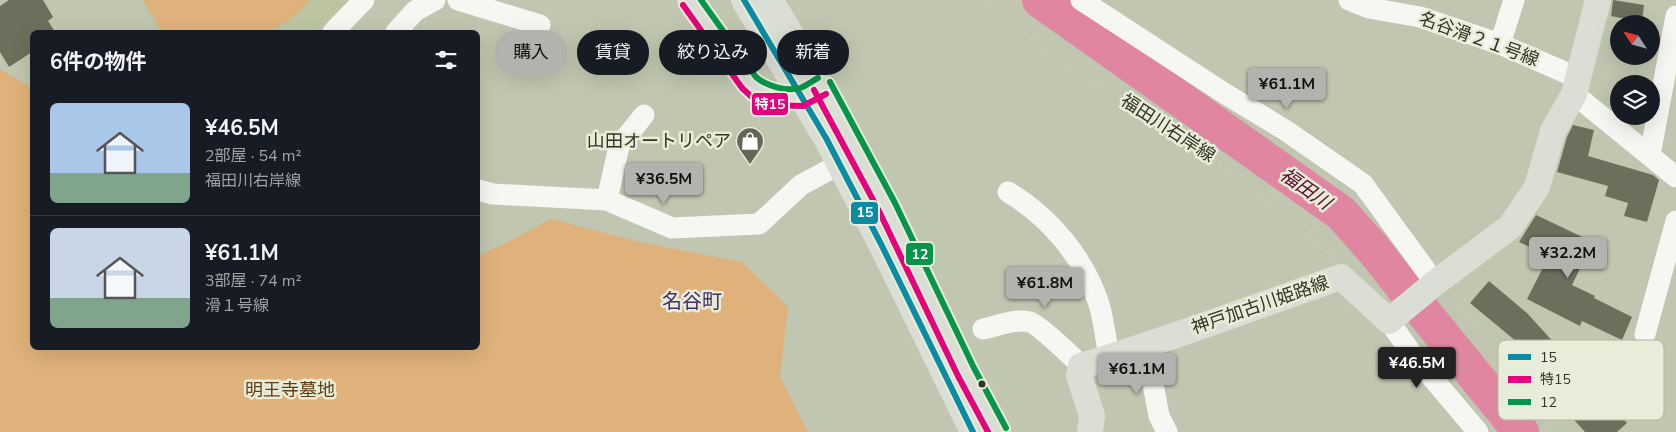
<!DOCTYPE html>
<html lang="ja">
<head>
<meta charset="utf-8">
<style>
  body { margin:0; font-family:"Nunito Sans","Noto Sans JP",sans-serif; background:#242831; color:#f1f3f6; height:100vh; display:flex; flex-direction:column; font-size:19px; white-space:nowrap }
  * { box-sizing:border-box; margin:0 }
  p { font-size:16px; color:#9ea1a6 }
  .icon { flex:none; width:28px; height:28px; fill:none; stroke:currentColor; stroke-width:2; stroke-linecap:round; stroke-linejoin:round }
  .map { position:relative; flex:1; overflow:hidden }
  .drawer { position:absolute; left:30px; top:30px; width:450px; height:320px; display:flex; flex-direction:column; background:#171b24; border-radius:8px; box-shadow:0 5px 20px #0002 }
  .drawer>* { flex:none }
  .banner { position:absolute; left:495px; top:30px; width:475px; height:45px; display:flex; gap:10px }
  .needle { width:32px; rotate:306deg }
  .tools { position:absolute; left:1610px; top:15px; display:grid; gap:10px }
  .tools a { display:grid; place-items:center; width:50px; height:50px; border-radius:50%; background:#171b24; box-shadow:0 5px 20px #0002; font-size:25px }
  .price { position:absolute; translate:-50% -42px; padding:0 11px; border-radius:5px; background:#b1b4ae; color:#111; font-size:16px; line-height:32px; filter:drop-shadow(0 1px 2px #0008) }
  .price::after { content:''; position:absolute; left:50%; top:30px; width:15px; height:11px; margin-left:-8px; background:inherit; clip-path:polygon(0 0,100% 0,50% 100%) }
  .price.selected { background:#222; color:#fff }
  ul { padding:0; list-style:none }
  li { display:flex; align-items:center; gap:15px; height:125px; padding:0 20px }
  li+li { border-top:1px solid #363941 }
  li span { display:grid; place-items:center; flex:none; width:140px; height:100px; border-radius:8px; color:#555 }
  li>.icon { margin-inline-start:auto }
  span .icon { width:60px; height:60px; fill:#fffc; stroke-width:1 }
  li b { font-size:21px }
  h2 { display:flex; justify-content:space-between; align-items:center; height:60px; padding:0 20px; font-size:21px }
  .pill { padding:0 18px; border-radius:22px; background:#171b24; box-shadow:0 5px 20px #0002; font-size:18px; line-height:45px }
  .pill.selected { background:#b1b4ae; color:#111 }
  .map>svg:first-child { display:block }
  .built { fill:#bcc5a0 }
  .green { fill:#dfb17b }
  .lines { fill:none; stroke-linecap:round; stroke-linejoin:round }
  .river { stroke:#e086a0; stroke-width:36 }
  .building { fill:#6b6f5c }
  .path { stroke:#cbcec6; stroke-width:3; stroke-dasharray:1 4; stroke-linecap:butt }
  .minor { stroke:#f6f6f3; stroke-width:21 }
  .major { stroke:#dbded4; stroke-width:26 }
  .bus-1-casing { stroke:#e7edd8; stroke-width:10 }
  .bus-2-casing { stroke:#e7edd8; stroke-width:10 }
  .bus-3-casing { stroke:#e7edd8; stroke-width:10 }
  .bus-1 { stroke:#0c8ca4; stroke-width:6 }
  .bus-2 { stroke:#e5007d; stroke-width:6 }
  .bus-3 { stroke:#07954a; stroke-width:6 }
  .bus-dot { fill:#303524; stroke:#e7edd8; stroke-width:2 }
  .labels { text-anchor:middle; stroke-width:5; stroke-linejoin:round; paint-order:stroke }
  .street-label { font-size:18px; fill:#303524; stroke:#e7edd8 }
  .poi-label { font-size:18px; fill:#303524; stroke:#e7edd8; text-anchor:end }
  .park-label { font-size:18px; fill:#653b13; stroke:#e7edd8 }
  .water-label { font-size:19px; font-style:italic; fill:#5e0a30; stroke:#e7edd8 }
  .quarter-label { font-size:20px; fill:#462e69; stroke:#e7edd8 }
  .key { fill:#e7edd8; stroke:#b0b6a2; stroke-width:1 }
  .key-label { font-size:14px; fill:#303524 }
  .line-badge { stroke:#e7edd8; stroke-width:2 }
  .badge-label { font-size:14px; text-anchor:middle; font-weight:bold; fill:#fff }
</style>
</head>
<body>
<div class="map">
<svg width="1676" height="432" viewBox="0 0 1676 432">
  <rect width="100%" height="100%" fill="#c0c6af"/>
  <path class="built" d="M142,0h206l-35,31v1h-154z"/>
  <path class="green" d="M143,0h167l-21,20 -22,12h-104z
    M0,69l26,15 6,6v258h446v-92l36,-17 37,-20 92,24 99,19 46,45 -8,70 28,55h-808z"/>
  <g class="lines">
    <path class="river" d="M1040,0l301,213 33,37 33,42 114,140"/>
  </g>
  <path class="building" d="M9,0h34l10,17 -5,4 7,11h-23v20l-23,15 -9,-15v-46z
    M1613,0l31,5 -2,17 -31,-6z
    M1573,125l21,5 -6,26 65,19 6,5 -12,42 -23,-6 4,-13 -23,-7 3,-10 -51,-14 10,-35z
    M1536,215l57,27 -21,43 23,11 -1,2 38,19 -10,23 -40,-19 -2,5 -53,-27 22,-43 -30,-14z
    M1489,281l38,32 100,110 -10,9h-32l-45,-50 12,-11 -82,-68z"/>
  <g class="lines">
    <path class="path" d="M973,0l271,178 71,56 14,24
      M1449,301l110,131"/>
    <path class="minor" d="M458,0l82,25
      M1081,0l143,93 61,37 78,54 72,99
      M1349,0l20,8 51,9 80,27 78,34
      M333,32l31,-32
      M396,32l19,-21 20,-11
      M1500,44l14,-44
      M1574,94l102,83
      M1650,155l26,-139
      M478,190l15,4 114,6 65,28 87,-4 42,-39 39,-21
      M1008,192c42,25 76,66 91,112 5,17 7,36 10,54
      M607,200l12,-54 25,-31
      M1389,321l23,33 66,78
      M983,329c14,-3 33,-11 47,-7 9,3 44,36 51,44
      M1645,334l31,-113
      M1146,346l13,70 8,16"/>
    <path class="major" d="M690,0l59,83 9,8 14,5 29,1 12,-7
      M744,0l82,138 56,108 91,186
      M770,0c47,77 91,154 131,235 32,66 60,133 97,197
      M1090,432l2,-16 -13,-41 2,-9c87,-26 173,-59 260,-89l48,44 46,-38 75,-56 27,-40 16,-56 21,-37 24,-94"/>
    <g class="bus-1-casing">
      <path id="bus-1" d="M744,0l82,138 56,108 91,186"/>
    </g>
    <g class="bus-2-casing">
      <path id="bus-2" d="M683,5l59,83 12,11 18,6 31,1 23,-12
        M814,90l65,121 79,165 30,56"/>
    </g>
    <g class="bus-3-casing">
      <path id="bus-3" d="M701,0l55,77c10,9 31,15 44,11 6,-2 12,-7 18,-10
        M830,82l65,121 79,165 32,60"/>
    </g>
    <use href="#bus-1" class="bus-1"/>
    <use href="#bus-2" class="bus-2"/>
    <use href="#bus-3" class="bus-3"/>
  </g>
  <defs>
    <g id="shop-pin" transform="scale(1.4375)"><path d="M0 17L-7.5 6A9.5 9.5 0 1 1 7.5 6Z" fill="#626855" stroke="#e7edd8"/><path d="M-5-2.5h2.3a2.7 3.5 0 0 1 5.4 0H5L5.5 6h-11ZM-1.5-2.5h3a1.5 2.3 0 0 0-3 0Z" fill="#fff"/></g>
  </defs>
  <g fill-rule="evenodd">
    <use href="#shop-pin" x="750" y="141"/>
  </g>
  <circle class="bus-dot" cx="982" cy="384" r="4.5"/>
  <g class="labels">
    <g class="street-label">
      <text transform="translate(1479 39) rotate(20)" y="6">名谷滑２１号線</text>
      <text transform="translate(1168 128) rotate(33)" y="6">福田川右岸線</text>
      <text transform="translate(1260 305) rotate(-19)" y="6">神戸加古川姫路線</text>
    </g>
    <g class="poi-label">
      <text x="731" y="147">山田オートリペア</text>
    </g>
    <g class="park-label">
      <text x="290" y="396">明王寺墓地</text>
    </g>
    <g class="water-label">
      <text transform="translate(1306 188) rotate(35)" y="7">福田川</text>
    </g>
    <g class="quarter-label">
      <text x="692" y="308">名谷町</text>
    </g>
  </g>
  <rect x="1498" y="340" width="166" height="80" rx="8" class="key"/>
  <rect x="1508" y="354" width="23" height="6" fill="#0c8ca4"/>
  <rect x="1508" y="376" width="23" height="7" fill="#e5007d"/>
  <rect x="1508" y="399" width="23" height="6" fill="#07954a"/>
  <g class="key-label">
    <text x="1540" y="362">15</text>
    <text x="1540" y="384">特15</text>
    <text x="1540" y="407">12</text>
  </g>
  <g class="line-badge">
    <rect x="751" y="92" width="38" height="24" rx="5" fill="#e5007d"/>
    <rect x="850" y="201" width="29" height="24" rx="5" fill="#0c8ca4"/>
    <rect x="905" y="242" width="29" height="24" rx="5" fill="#07954a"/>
  </g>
  <g class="badge-label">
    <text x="770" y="109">特15</text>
    <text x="865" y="217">15</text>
    <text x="920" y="259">12</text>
  </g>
</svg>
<div class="tools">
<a><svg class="needle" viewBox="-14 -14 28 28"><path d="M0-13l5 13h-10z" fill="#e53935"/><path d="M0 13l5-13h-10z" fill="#9ea1a6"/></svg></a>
<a><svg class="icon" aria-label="layers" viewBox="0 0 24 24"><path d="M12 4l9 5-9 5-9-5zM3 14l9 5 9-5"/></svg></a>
</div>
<b class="price" style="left:1287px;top:110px">¥61.1M</b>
<b class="price" style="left:664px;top:205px">¥36.5M</b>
<b class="price" style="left:1568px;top:279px">¥32.2M</b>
<b class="price" style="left:1045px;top:309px">¥61.8M</b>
<b class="price selected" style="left:1417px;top:389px">¥46.5M</b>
<b class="price" style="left:1137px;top:395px">¥61.1M</b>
<div class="banner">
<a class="pill selected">購入</a>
<a class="pill">賃貸</a>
<a class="pill">絞り込み</a>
<a class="pill">新着</a>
</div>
<section class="drawer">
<h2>6件の物件<svg class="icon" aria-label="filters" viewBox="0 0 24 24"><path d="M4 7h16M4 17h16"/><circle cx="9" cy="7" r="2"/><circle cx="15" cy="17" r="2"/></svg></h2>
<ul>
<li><span style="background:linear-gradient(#a9c7e8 70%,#7fa58c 0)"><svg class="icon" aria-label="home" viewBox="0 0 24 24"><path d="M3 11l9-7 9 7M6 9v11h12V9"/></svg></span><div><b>¥46.5M</b><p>2部屋 · 54 m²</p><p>福田川右岸線</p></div></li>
<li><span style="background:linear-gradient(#c9d6e8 70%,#7fa58c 0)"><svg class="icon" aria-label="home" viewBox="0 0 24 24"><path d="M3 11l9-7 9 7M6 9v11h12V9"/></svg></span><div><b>¥61.1M</b><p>3部屋 · 74 m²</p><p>滑１号線</p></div></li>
</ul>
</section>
</div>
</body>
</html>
